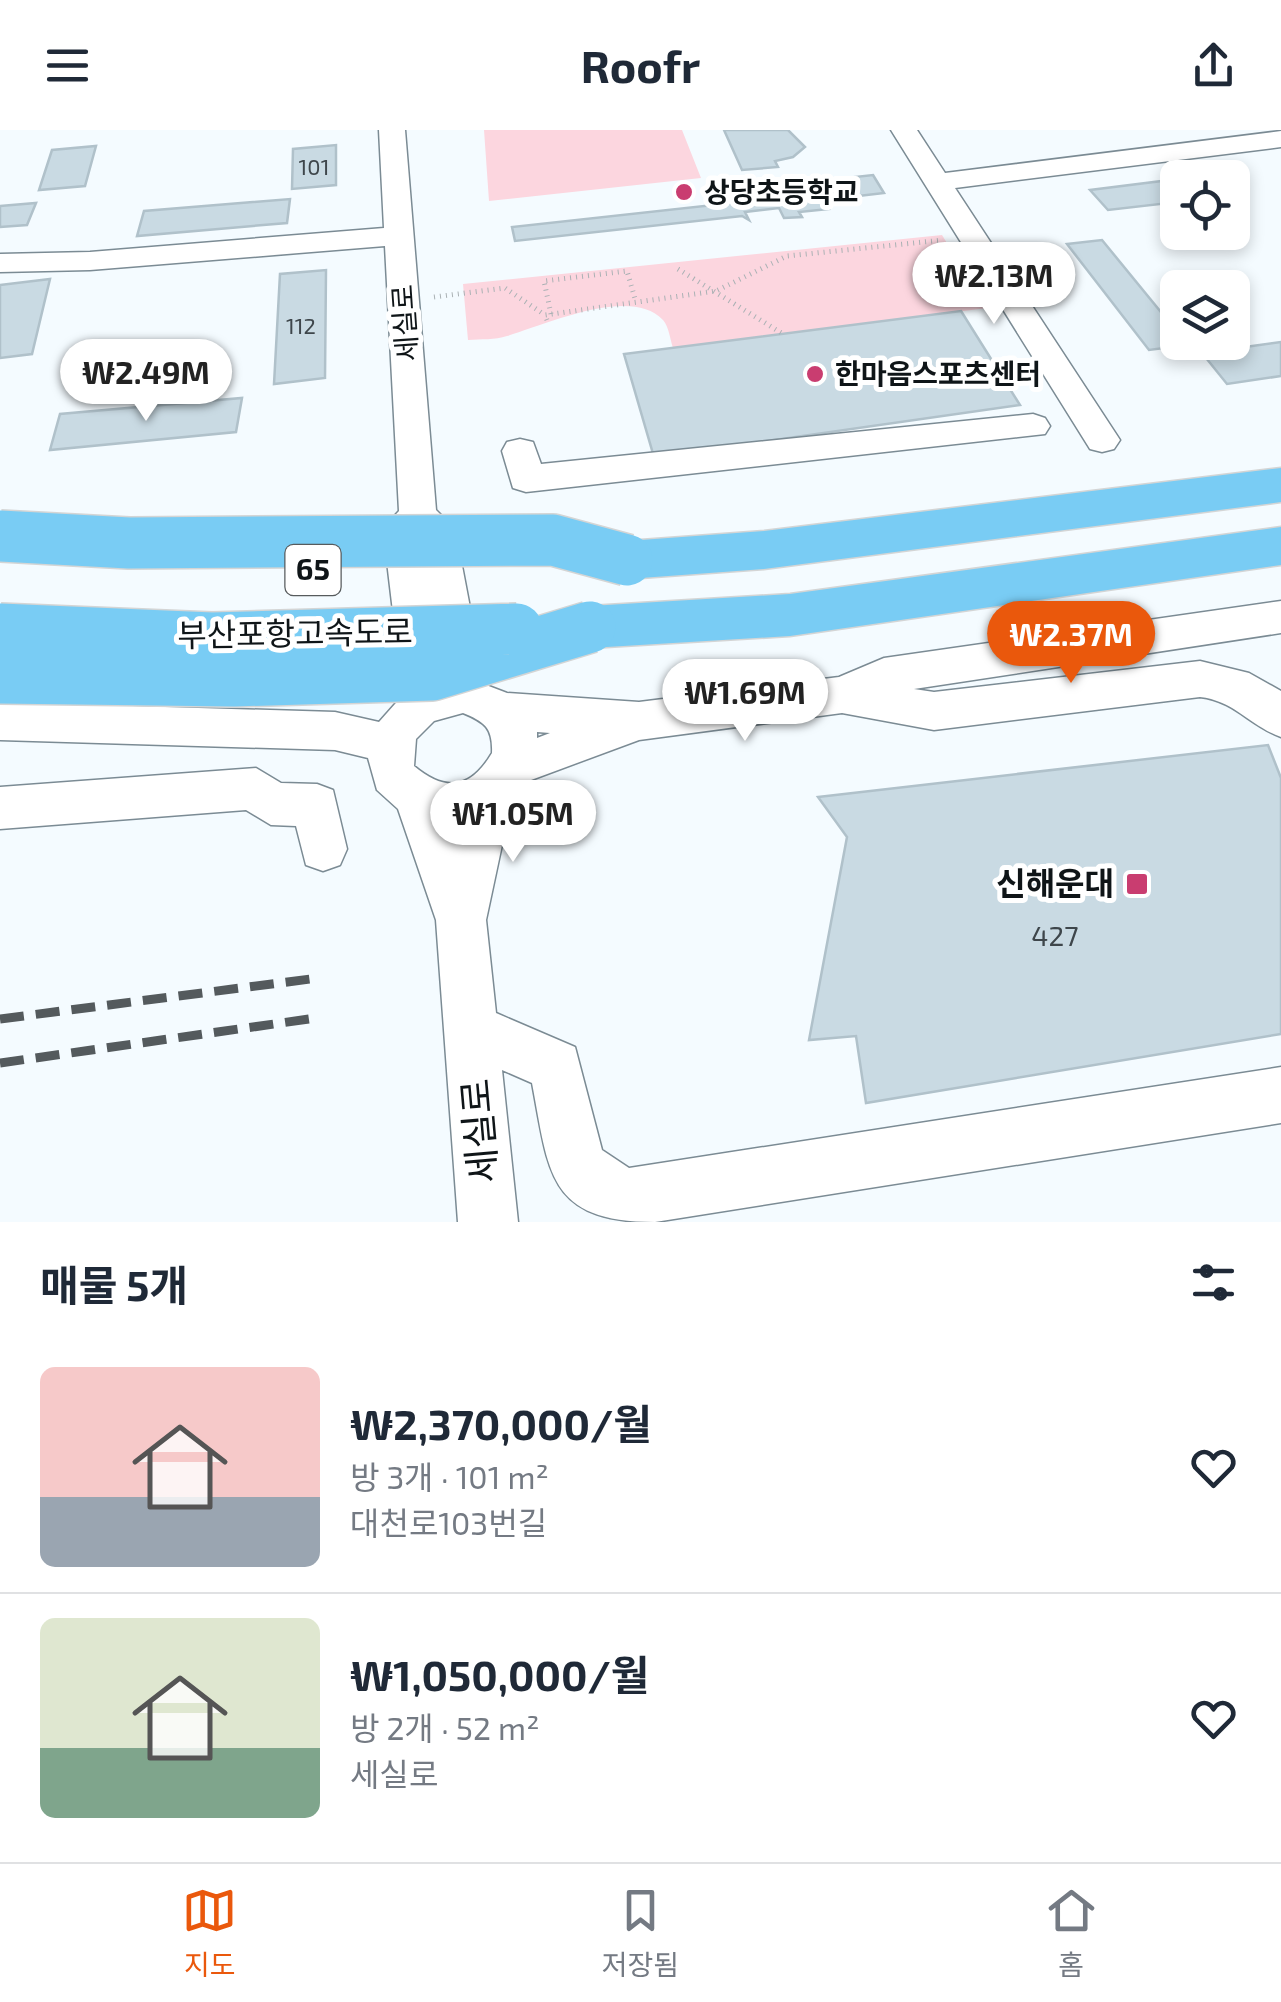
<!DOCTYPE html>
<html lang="ko">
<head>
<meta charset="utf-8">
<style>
  body { margin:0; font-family:"Exo 2","Noto Sans KR",sans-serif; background:#f2f2f3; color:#1f2937; height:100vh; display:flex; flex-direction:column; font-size:38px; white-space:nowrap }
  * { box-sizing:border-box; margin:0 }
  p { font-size:32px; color:#747a83 }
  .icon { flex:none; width:55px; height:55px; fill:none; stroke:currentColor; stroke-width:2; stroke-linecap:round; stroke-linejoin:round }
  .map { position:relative; height:1092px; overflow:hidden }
  .side { display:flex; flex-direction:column; background:#fff; flex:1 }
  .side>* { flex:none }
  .buttons { position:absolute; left:1160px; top:30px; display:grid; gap:20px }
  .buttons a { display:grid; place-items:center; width:90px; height:90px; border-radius:15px; background:#fff; box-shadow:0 5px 15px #0003; font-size:50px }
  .price { position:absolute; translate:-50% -85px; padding:0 22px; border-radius:35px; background:#fff; color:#222; font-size:32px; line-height:65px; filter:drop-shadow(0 2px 5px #0008) }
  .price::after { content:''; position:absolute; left:50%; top:60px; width:30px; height:22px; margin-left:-15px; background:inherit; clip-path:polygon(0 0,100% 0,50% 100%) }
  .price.active { background:#ea580c; color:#fff }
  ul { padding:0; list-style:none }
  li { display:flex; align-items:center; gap:30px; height:250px; padding:0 40px }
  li+li { border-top:2px solid #e0e1e3 }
  li span { display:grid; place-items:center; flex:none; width:280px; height:200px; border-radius:15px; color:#555 }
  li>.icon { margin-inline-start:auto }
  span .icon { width:120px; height:120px; fill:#fffc; stroke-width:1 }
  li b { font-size:42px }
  h2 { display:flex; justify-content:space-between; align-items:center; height:120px; padding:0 40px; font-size:42px }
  header { display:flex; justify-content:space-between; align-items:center; height:130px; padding:0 40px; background:#fff; font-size:45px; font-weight:700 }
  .menu { display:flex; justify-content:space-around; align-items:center; height:140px; border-top:2px solid #e0e1e3; background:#fff; font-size:28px; color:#747a83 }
  .menu a { display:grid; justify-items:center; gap:5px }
  .menu .active { color:#ea580c }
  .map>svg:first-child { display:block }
  .green { fill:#fcd6df }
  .building { fill:#c9dae3; stroke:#b0c1ca; stroke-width:2.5 }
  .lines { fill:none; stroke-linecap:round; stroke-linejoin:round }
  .minor-casing { stroke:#7b8b94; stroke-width:3 }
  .highway-casing { stroke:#d4d5d5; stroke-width:3 }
  .path { stroke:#aab1b4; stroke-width:5; stroke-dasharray:1 5; stroke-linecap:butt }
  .minor { fill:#fff; fill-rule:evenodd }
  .highway { fill:#79ccf4; fill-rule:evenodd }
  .rail { stroke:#545a5d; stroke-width:9; stroke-dasharray:24 12; stroke-linecap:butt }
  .highway-bridge-casing { stroke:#d4d5d5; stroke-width:54; stroke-linecap:butt }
  .highway-bridge { stroke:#79ccf4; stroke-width:51 }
  .poi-dot { fill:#c93d70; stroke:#fff; stroke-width:4 }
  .labels { text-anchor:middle; stroke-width:10; stroke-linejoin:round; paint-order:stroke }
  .far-number-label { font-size:22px; fill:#3e464b }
  .far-poi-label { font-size:28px; font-weight:bold; fill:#0f1518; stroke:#fff; text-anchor:start }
  .far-street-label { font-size:28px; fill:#0f1518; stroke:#fff }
  .number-label { font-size:28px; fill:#3e464b }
  .shield { fill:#fff; stroke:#575b5d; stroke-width:2.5 }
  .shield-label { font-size:30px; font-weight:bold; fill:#0f1518 }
  .street-label { font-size:32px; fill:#0f1518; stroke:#fff }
  .poi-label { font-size:32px; font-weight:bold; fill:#0f1518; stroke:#fff; text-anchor:end }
  .near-street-label { font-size:38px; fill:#0f1518; stroke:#fff }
</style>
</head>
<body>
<header><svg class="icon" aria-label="menu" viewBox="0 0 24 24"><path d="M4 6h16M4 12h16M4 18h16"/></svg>Roofr<svg class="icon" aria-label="share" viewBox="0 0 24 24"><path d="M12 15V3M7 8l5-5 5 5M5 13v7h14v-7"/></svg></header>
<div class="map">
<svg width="1281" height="1092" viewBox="0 0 1281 1092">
  <rect width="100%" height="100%" fill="#f4fbff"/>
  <path class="green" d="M484,0h198l19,48 -212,23z
    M942,105l45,73 -314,40c-3,-9 -4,-21 -10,-28 -33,-35 -120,6 -156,16 -12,4 -26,3 -39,4l-5,-56z"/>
  <path class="building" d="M724,0h64l17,17 -12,10 -18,4 3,6 -36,3z
    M336,15v40l-44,4 1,-40z
    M96,16l-11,40 -46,4 13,-40z
    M873,45l11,18 -60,7 5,9 -30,3 3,5 -18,1 -5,-10 -34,4 4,8 -7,-4 -227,25 -3,-14 220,-24 -5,-12z
    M1178,49v23l-70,8 -18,-20z
    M290,69l-3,24 -150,13 7,-25z
    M36,73l-9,22 -27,2v-21z
    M1102,110l76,93v9l9,3 -38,5 -82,-106z
    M326,140l-1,108 -51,6 6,-110z
    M50,149l-18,75 -32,4v-73z
    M961,181l59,94 -366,52 -30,-103z
    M1281,212v34l-54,8 -25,-31z
    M242,268l-6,34 -186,18 10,-36z
    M1268,615l13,33v256l-415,69 -10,-67 -47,4 38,-203 -29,-40z"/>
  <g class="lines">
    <g class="minor-casing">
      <path id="minor" d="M379,0h26l31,380 19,19 25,131 -6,12 -15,5 -15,-5 -4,-8 -5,10 -15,5 -15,-5 -6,-12 -16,-134 16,-17 -14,-265 -295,24 -90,2v-18l90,-2 294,-24z
        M891,0h26l28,43 336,-42v16l-326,41 165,252 -6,9 -12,3 -12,-3z
        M1033,284l12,4 5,8 -5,8 -519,58 -13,-4 -11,-37 5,-9 13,-3 13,3 8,22z
        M1281,471v32l-367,56 20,3 266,-31 49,12 32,18v46c-31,-11 -46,-36 -81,-40l-266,33 -92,-17 -203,27 -116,43 -11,15 -26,122 10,93 79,34 27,103 27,18 652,-101v56l-626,99c-108,0 -106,-50 -123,-139l-30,-13 16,152h-60l-22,-302 -38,-111 -21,-19 -9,-32 -33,-8 -335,-10v-38l335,10 44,10 24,-27 45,-16 17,-2 42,16 132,9 200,-25 45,-19zM463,583c22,9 30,15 29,40 -22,37 -47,39 -78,13l2,-27 18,-18zM537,602l13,1 -13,5zM459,695l-3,14 -5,-12z
        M256,638l25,15 36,1 16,6 14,59 -7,16 -17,6 -17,-6 -10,-39 -25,-1 -25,-15 -246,19v-42z"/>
    </g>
    <g class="highway-casing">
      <path id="highway" d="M1281,338v34l-517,67 -137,10 -18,-5 -7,-14 7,-14 18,-5 137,-10z
        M1281,397v38l-491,71 -200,12 -19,-6 -8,-15 8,-15 19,-6 200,-12z"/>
    </g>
    <path class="path" d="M678,139l105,65
      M434,167l71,-9 40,27
      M551,184l-7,-33 83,-10 9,31
      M547,190l-2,-5 171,-24 71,-35 156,-16"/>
    <use href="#minor" class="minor"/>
    <use href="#highway" class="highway"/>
    <path class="rail" d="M0,889l318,-41
      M0,933l309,-44"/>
    <g class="highway-bridge-casing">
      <path id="highway-bridge" d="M0,406l129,7 424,-3 74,20
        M0,499l212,9 305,-9
        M0,548l234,3 198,-6 158,-48"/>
    </g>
    <use href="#highway-bridge" class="highway-bridge"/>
  </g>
  <g class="poi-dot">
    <circle cx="684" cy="62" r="10"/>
    <circle cx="815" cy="244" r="10"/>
    <rect x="1125" y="742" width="24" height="24" rx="5"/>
  </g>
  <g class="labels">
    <g class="far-number-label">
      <text x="314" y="45">101</text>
      <text x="301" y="204">112</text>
    </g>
    <g class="far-poi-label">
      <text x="704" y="72">상당초등학교</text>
      <text x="835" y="254">한마음스포츠센터</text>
    </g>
    <g class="far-street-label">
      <text transform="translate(405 193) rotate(-94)" y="10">세실로</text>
    </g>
    <g class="number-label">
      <text x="1055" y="816">427</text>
    </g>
    <rect class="shield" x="285.5" y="415" width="55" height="50" rx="8"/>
    <g class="shield-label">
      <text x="313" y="450">65</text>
    </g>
    <g class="street-label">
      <text transform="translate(295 504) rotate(-1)" y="11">부산포항고속도로</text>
    </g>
    <g class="poi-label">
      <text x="1114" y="765">신해운대</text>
    </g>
    <g class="near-street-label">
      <text transform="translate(480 1001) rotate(-95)" y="13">세실로</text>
    </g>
  </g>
</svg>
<div class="buttons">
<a><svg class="icon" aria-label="locate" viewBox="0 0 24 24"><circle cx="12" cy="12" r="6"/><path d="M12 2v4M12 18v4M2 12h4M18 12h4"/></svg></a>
<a><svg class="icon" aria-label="layers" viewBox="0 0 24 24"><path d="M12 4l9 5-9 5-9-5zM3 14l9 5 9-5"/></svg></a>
</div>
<b class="price" style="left:994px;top:197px">₩2.13M</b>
<b class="price" style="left:146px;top:294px">₩2.49M</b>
<b class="price active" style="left:1071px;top:556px">₩2.37M</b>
<b class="price" style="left:745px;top:614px">₩1.69M</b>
<b class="price" style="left:513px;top:735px">₩1.05M</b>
</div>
<section class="side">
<h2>매물 5개<svg class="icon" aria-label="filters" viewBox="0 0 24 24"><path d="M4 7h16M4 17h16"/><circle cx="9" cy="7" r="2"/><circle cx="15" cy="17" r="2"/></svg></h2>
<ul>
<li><span style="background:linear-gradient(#f6c9c9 65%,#9aa5b1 0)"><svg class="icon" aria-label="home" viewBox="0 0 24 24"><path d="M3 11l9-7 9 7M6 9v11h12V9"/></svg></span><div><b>₩2,370,000/월</b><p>방 3개 · 101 m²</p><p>대천로103번길</p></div><svg class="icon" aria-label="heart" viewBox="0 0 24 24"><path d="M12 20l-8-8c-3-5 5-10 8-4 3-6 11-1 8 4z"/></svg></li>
<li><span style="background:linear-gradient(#dfe7d0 65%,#7fa58c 0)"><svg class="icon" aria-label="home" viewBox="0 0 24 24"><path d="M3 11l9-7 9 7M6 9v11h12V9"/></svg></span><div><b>₩1,050,000/월</b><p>방 2개 · 52 m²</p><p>세실로</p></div><svg class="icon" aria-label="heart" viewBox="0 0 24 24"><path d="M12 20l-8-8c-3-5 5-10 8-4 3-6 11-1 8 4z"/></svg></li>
</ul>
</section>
<nav class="menu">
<a class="active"><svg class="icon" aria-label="map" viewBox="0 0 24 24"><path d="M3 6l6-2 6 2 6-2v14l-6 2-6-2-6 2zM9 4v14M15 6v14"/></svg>지도</a>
<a><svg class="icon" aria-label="saved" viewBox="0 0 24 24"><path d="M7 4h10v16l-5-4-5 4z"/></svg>저장됨</a>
<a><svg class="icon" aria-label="home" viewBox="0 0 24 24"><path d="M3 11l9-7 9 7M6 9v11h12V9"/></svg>홈</a>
</nav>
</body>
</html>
